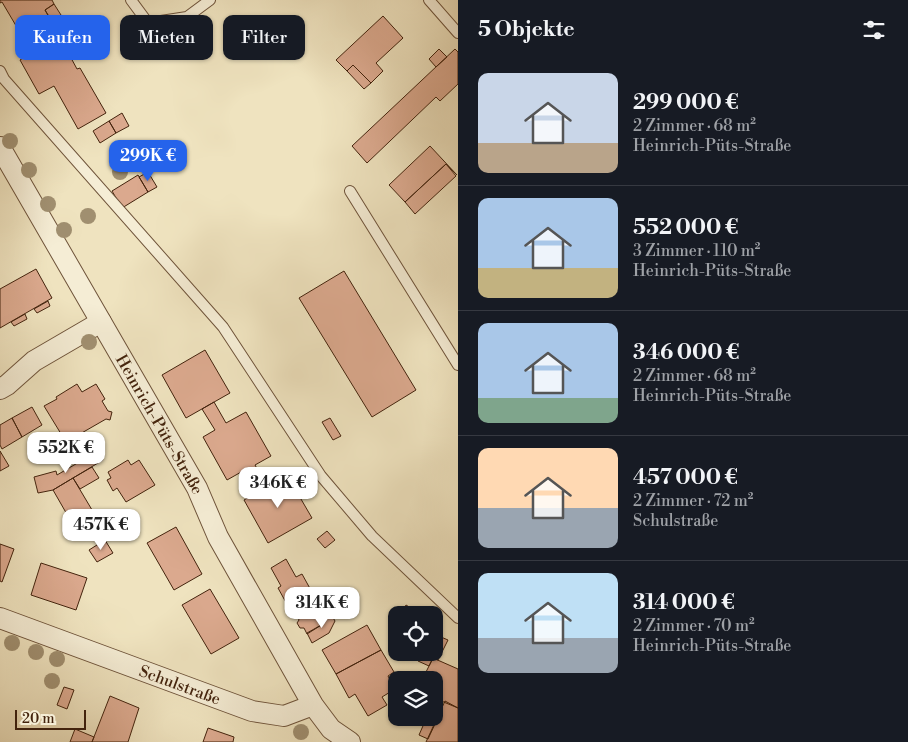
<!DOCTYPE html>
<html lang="de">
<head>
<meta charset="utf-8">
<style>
  body { margin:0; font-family:"Libre Bodoni",serif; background:#242831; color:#f1f3f6; height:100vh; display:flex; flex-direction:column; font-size:19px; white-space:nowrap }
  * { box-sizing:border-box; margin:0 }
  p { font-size:16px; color:#9ea1a6 }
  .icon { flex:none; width:28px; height:28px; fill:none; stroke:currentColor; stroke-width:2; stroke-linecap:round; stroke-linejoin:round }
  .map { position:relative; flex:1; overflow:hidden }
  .drawer { display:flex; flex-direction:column; background:#171b24; width:450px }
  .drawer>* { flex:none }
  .hud { position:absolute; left:15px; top:15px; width:368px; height:45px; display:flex; gap:10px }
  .controls { position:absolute; left:388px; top:606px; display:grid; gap:10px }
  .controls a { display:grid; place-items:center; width:55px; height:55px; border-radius:10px; background:#171b24; box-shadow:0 1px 4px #0004; font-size:25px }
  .scale { position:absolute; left:15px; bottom:12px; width:71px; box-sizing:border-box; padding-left:5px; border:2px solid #43230d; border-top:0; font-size:14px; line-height:18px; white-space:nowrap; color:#43230d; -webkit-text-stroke:4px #f5edd5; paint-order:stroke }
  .price { position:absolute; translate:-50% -42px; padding:0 11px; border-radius:10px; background:#fff; color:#222; font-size:16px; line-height:32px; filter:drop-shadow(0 1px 2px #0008) }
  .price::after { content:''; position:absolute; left:50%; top:30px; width:15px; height:11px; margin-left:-8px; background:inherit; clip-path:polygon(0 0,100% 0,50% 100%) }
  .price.active { background:#2563eb; color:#fff }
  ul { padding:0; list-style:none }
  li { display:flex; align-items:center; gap:15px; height:125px; padding:0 20px }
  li+li { border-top:1px solid #363941 }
  li span { display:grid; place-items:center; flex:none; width:140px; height:100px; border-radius:10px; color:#555 }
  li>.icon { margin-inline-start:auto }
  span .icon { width:60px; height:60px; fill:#fffc; stroke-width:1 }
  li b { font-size:21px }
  h2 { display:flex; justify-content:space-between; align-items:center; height:60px; padding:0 20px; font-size:21px }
  .tag { padding:0 18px; border-radius:10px; background:#171b24; box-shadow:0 1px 4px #0004; font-size:18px; line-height:45px }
  .tag.active { background:#2563eb; color:#fff }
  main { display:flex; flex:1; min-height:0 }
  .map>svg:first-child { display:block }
  .building { fill:#dba98e; stroke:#43230d }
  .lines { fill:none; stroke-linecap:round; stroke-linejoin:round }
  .lane-casing { stroke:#6e533a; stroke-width:12 }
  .street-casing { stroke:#6e533a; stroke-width:22 }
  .lane { stroke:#f5edd5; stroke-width:10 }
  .street { stroke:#f5edd5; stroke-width:20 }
  .tree { fill:#a08f70 }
  .labels { text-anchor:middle; stroke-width:4; stroke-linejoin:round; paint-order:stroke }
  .street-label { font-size:16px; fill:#43230d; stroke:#f5edd5 }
</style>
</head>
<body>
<main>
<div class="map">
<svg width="458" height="742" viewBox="0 0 458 742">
  <rect width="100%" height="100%" fill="#efe3bf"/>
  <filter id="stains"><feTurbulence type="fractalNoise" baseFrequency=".004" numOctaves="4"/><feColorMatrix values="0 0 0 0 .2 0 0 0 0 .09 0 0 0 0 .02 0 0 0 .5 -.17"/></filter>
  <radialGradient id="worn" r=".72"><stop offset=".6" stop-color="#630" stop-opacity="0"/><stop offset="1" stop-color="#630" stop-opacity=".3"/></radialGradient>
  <path class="building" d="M0,0h52l2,4 -9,6 32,59 3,-1 26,45 -28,16 -24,-43 -15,8 -19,-34 3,-2 -6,-9 3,-2 -1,-2 6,-4 -23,-39 -2,1z
    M54,4l7,11 -9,6 -7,-11z
    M383,16l20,22 -27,25 7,8 -12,12 -18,-18 -6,6 -11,-11z
    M439,49l8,8 -11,10 -7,-8z
    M455,49l3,3v32l-18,17 -4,-4 -69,66 -15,-17z
    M353,65l18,18 -7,6 -17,-18z
    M122,113l7,13 -13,7 -7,-12z
    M109,121l7,12 -16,10 -7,-12z
    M430,146l27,29 -11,-11 -41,38 -16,-17z
    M446,164l10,12 -41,38 -10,-12z
    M148,172l9,15 -9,5 -9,-15z
    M138,175l10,17 -26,16 -10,-17z
    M36,269l16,29 -52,30v-39z
    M344,271l72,119 -44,27 -73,-119z
    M48,301l2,5 -13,7 -3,-4z
    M25,314l2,5 -13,7 -3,-4z
    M205,350l25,43 -44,25 -24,-43z
    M77,384l5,8 14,-8 9,15 -3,2 6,10 4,1 -2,8 -4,-1 -40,23 -22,-36 13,-7 -1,-2z
    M214,402l12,21 20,-11 25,44 -16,9 12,21 -12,7 -12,-22 -16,9 -24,-43 12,-7 -13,-21z
    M32,407l10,18 -20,12 -10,-19z
    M12,418l10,19 -20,12 -2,-4v-20z
    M330,418l11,18 -8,4 -11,-18z
    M0,451l9,15 -9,5z
    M98,451l5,9 -50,30 -15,3 -4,-16 22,-6 1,4z
    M128,460l3,5 8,-5 16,25 -29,17 -9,-14 -4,3 -6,-11 4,-2 -3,-6z
    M92,467l7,11 -19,11 -7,-11z
    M287,475l25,43 -44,25 -24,-43z
    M73,478l28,47 -21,12 -27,-47z
    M176,527l26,47 -28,16 -27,-47z
    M327,531l8,9 -10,8 -8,-9z
    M105,540l8,13 -16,9 -8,-12z
    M0,544l14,5 -12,33 -2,-1z
    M286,559l10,18 6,-3 16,29 -24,14 -16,-29 3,-2 -10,-18z
    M41,563l46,15 -11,32 -45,-15z
    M210,589l29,49 -28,16 -29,-49z
    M406,605l13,8 -1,2h-18z
    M313,606l10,18 -16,10 -3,-6h-4l-3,-5 2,-3 -2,-5z
    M329,611l6,10 -6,12 -17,10 -5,-10 16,-9z
    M367,625l14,25 -45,24 -14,-24z
    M434,634l14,6 -10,20 -5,-2 -4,8 -11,-5 4,-9h12z
    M381,650l13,22 -6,4 7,13 -13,8 5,8 -19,11 -13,-22 -6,4 -13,-24z
    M433,658l25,11v39l-24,-10v-18h-12z
    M64,687l10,3 -7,19 -10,-4z
    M110,696l29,12 -11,34h-36z
    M445,701l13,7v34h-32z
    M426,719l9,5 -7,15 -9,-4z
    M208,728l26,9 -1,5h-30z
    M75,729l19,8 -2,5h-22z"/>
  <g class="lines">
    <g class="lane-casing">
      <path id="lane" d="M131,0l17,23 39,-6 23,-17
        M429,0l29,33
        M0,71l4,8 219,248 98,149 51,60 86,82
        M350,191l108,174"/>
    </g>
    <g class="street-casing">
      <g id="street">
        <path id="s1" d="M0,147l197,341 21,49 95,168 18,24 19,13"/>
        <path d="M0,389l7,-4 27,-24 67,-39"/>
        <path id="s2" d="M0,618l252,93 32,5 29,-11"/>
      </g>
    </g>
    <use href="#lane" class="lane"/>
    <use href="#street" class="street"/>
  </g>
  <g class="tree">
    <circle cx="10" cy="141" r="8"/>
    <circle cx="29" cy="170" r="8"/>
    <circle cx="120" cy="172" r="8"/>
    <circle cx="48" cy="204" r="8"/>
    <circle cx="88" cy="216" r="8"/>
    <circle cx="64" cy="230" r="8"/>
    <circle cx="89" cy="342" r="8"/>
    <circle cx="12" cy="643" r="8"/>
    <circle cx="36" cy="652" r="8"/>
    <circle cx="57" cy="659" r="8"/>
    <circle cx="52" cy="681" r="8"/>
    <circle cx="301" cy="732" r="8"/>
  </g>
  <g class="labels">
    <g class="street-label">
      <text dy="6" stroke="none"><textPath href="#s1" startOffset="320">Heinrich-Püts-Straße</textPath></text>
      <text dy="6" stroke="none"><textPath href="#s2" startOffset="192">Schulstraße</textPath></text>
    </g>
  </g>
  <rect width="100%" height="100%" filter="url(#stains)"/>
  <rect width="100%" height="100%" fill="url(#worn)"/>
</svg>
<div class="controls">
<a><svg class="icon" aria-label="locate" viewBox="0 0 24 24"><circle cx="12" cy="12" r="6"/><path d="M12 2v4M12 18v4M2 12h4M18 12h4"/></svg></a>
<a><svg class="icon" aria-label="layers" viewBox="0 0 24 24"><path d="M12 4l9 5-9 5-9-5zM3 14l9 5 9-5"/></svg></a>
</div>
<div class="scale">20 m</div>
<b class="price active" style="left:148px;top:182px">299K €</b>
<b class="price" style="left:66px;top:474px">552K €</b>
<b class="price" style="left:278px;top:509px">346K €</b>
<b class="price" style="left:101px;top:551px">457K €</b>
<b class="price" style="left:322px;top:629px">314K €</b>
<div class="hud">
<a class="tag active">Kaufen</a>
<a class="tag">Mieten</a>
<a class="tag">Filter</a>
</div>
</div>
<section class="drawer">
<h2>5 Objekte<svg class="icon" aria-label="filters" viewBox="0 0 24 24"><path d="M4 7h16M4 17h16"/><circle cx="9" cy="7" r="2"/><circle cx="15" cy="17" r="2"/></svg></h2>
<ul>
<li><span style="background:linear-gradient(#c9d6e8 70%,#b9a48a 0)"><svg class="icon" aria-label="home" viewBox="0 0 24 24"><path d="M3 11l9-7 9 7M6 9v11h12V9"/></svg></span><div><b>299 000 €</b><p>2 Zimmer · 68 m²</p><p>Heinrich-Püts-Straße</p></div></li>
<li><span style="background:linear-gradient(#a9c7e8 70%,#c2b280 0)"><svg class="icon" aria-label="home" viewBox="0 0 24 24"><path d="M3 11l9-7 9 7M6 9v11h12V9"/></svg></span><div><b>552 000 €</b><p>3 Zimmer · 110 m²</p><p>Heinrich-Püts-Straße</p></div></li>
<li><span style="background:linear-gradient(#a9c7e8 75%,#7fa58c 0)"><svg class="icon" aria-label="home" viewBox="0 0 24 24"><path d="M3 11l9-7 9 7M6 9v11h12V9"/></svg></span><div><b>346 000 €</b><p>2 Zimmer · 68 m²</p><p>Heinrich-Püts-Straße</p></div></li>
<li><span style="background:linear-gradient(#ffd9b3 60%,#9aa5b1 0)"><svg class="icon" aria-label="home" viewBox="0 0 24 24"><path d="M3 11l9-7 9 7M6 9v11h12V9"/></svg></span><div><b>457 000 €</b><p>2 Zimmer · 72 m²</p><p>Schulstraße</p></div></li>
<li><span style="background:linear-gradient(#bfe0f5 65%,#9aa5b1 0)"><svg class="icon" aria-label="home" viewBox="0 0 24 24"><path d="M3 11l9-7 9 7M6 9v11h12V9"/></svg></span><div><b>314 000 €</b><p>2 Zimmer · 70 m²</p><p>Heinrich-Püts-Straße</p></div></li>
</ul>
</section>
</main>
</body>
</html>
